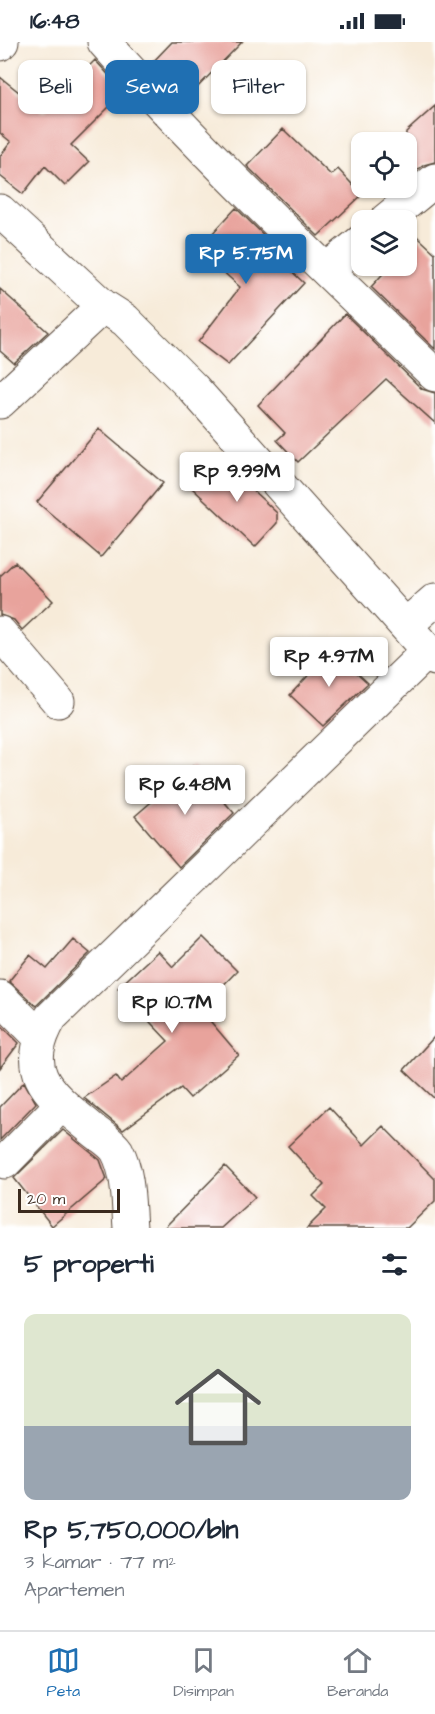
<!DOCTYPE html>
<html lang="id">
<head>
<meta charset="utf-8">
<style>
  body { margin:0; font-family:"Architects Daughter",sans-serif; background:#f6f6f7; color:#1f2937; height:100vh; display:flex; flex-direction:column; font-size:22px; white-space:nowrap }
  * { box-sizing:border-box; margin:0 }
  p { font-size:20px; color:#747a83 }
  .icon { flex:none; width:33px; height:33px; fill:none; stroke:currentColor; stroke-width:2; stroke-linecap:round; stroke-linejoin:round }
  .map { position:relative; height:1186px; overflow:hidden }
  .details { display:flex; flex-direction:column; background:#fff; flex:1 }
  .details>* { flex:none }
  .banner { position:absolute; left:18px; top:18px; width:399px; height:54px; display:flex; gap:12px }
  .controls { position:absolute; left:351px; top:90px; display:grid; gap:12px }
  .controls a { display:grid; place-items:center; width:66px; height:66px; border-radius:12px; background:#fff; box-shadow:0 2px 4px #0004; font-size:30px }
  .scale { position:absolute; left:18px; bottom:15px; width:102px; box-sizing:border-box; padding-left:6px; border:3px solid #3b2a1e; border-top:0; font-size:16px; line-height:21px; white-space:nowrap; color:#3b2a1e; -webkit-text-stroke:4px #fff; paint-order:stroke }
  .price { position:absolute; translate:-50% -51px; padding:0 14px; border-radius:6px; background:#fff; color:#222; font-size:20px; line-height:39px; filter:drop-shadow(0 2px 3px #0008) }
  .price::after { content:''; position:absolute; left:50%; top:36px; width:18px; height:14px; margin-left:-9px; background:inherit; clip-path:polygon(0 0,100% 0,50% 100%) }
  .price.active { background:#1f6fb2; color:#fff }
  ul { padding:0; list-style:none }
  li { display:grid; align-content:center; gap:12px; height:318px; padding:0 24px }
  li span { display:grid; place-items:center; height:186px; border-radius:12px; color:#555 }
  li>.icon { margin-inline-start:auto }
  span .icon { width:108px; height:108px; fill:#fffc; stroke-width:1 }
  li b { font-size:26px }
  h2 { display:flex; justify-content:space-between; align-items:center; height:72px; padding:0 24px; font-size:26px }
  .pill { padding:0 21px; border-radius:12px; background:#fff; box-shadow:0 2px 4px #0004; font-size:21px; line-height:54px }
  .pill.active { background:#1f6fb2; color:#fff }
  .status { display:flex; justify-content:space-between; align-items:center; height:42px; padding:0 30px; background:#fff; direction:ltr }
  .status svg { height:16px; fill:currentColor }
  .tabs { display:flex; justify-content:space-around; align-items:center; height:84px; border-top:2px solid #e0e1e3; background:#fff; font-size:16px; color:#747a83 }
  .tabs a { display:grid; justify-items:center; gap:3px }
  .tabs .active { color:#1f6fb2 }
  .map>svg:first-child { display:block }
  .building { fill:#e8a39c }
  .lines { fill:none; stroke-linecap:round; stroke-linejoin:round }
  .minor-casing { stroke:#57473a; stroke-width:35 }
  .minor { stroke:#fff; stroke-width:33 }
</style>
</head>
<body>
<div class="status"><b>16:48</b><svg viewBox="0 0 49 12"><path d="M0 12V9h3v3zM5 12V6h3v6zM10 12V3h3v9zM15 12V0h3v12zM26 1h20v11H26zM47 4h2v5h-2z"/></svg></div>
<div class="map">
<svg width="435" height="1186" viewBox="0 0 435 1186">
  <rect width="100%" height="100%" fill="#fff"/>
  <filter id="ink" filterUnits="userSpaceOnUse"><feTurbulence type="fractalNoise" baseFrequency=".0167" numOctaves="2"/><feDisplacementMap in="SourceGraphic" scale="12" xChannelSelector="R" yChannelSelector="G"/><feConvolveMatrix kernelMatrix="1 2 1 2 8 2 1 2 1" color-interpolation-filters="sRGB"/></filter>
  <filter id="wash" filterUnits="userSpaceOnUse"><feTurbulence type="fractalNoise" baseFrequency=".008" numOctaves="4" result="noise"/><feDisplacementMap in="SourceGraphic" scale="24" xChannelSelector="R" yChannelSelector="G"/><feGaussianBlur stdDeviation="1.35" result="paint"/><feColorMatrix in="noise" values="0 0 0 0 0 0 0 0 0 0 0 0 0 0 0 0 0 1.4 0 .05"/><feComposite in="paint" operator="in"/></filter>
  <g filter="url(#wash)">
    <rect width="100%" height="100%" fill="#f7ebd9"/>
    <g id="blocks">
      <path class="building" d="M172,0h70l-58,59 -34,-36z
        M95,18l29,32 -53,53 18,17 -24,24 -20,-20 -22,28 -23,-18v-20l11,-14 -11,-9v-56l44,35z
        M435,64v56l-11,3 -18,14v-47z
        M283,87l48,46 7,-6 24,26 -44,41 -71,-70z
        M236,166l54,53 -5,4 19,18 -76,82 -30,-23 42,-55 -42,-38z
        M407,185l28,26v96l-64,-62 19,-21h16z
        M0,247l48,43 -34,31 -14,-12z
        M345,272l77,75 13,4v30l-49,-44 -88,83 -21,-22 8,-7 -27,-28z
        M99,387l64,54 -62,74 -64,-55z
        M219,417l58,54v10l-22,24 -63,-59z
        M15,520l38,39 -31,29 -8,-10 -14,-5v-39z
        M332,608l36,33 -45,43 -33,-31z
        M193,724l41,47 -55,54 -44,-51z
        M203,895l34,34 -37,38 39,46 -49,43 -9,-10 -58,42 -39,-32 32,-22 5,7 47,-42 -50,-53 40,-37 15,16z
        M73,897l17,14 -54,53 -27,-25 21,-26 17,14z
        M0,982l19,19 -19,25z
        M435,994v63l-31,-29z
        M24,1040l12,21 -36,37v-33z
        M329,1065l35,38 19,-19 52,53v22l-28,27h-100l19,-19 -13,-13 11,-11 -36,-39z
        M63,1088l37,30 7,19 -55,47 -38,-48z
        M225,1124l30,31 -34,31h-57z"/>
    </g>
  </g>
  <g filter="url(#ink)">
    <use href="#blocks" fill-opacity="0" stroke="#57473a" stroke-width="1.5"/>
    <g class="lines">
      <g class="minor-casing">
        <path id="minor" d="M104,0c104,117 219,225 331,333
          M0,2l2,-2
          M0,169l103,95 22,14 68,68 242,271
          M386,178l49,-40
          M326,228l36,-29
          M0,360l103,-96
          M406,583l29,-25
          M0,591l58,68
          M0,955l40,40
          M5,1120l57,-58
          M130,1186c-2,-25 -1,-54 -13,-77 -5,-8 -17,-15 -24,-21 -43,-36 -75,-56 -42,-113l377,-366"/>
      </g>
      <use href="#minor" class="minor"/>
    </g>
  </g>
</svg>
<div class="controls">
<a><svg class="icon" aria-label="locate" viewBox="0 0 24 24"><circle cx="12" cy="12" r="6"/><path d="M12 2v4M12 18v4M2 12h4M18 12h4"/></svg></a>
<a><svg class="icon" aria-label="layers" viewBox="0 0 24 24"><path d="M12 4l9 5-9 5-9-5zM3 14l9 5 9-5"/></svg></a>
</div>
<div class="scale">20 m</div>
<b class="price active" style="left:246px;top:243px">Rp 5.75M</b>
<b class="price" style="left:237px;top:461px">Rp 9.99M</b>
<b class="price" style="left:329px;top:646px">Rp 4.97M</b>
<b class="price" style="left:185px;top:774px">Rp 6.48M</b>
<b class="price" style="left:172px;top:992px">Rp 10.7M</b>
<div class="banner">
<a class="pill">Beli</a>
<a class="pill active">Sewa</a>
<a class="pill">Filter</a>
</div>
</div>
<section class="details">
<h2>5 properti<svg class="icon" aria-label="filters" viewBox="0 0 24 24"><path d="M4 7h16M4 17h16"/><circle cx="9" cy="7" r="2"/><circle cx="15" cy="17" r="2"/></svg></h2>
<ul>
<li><span style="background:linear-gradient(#dfe7d0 60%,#9aa5b1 0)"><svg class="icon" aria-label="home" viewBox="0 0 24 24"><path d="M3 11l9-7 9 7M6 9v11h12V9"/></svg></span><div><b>Rp 5,750,000/bln</b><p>3 kamar · 77 m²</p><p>Apartemen</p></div></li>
</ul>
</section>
<nav class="tabs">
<a class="active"><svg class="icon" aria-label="map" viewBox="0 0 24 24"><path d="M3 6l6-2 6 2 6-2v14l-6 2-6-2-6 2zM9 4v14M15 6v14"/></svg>Peta</a>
<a><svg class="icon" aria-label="saved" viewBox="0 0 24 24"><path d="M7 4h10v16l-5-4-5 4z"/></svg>Disimpan</a>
<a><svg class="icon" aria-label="home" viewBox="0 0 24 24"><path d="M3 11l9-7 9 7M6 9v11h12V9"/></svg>Beranda</a>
</nav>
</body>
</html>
